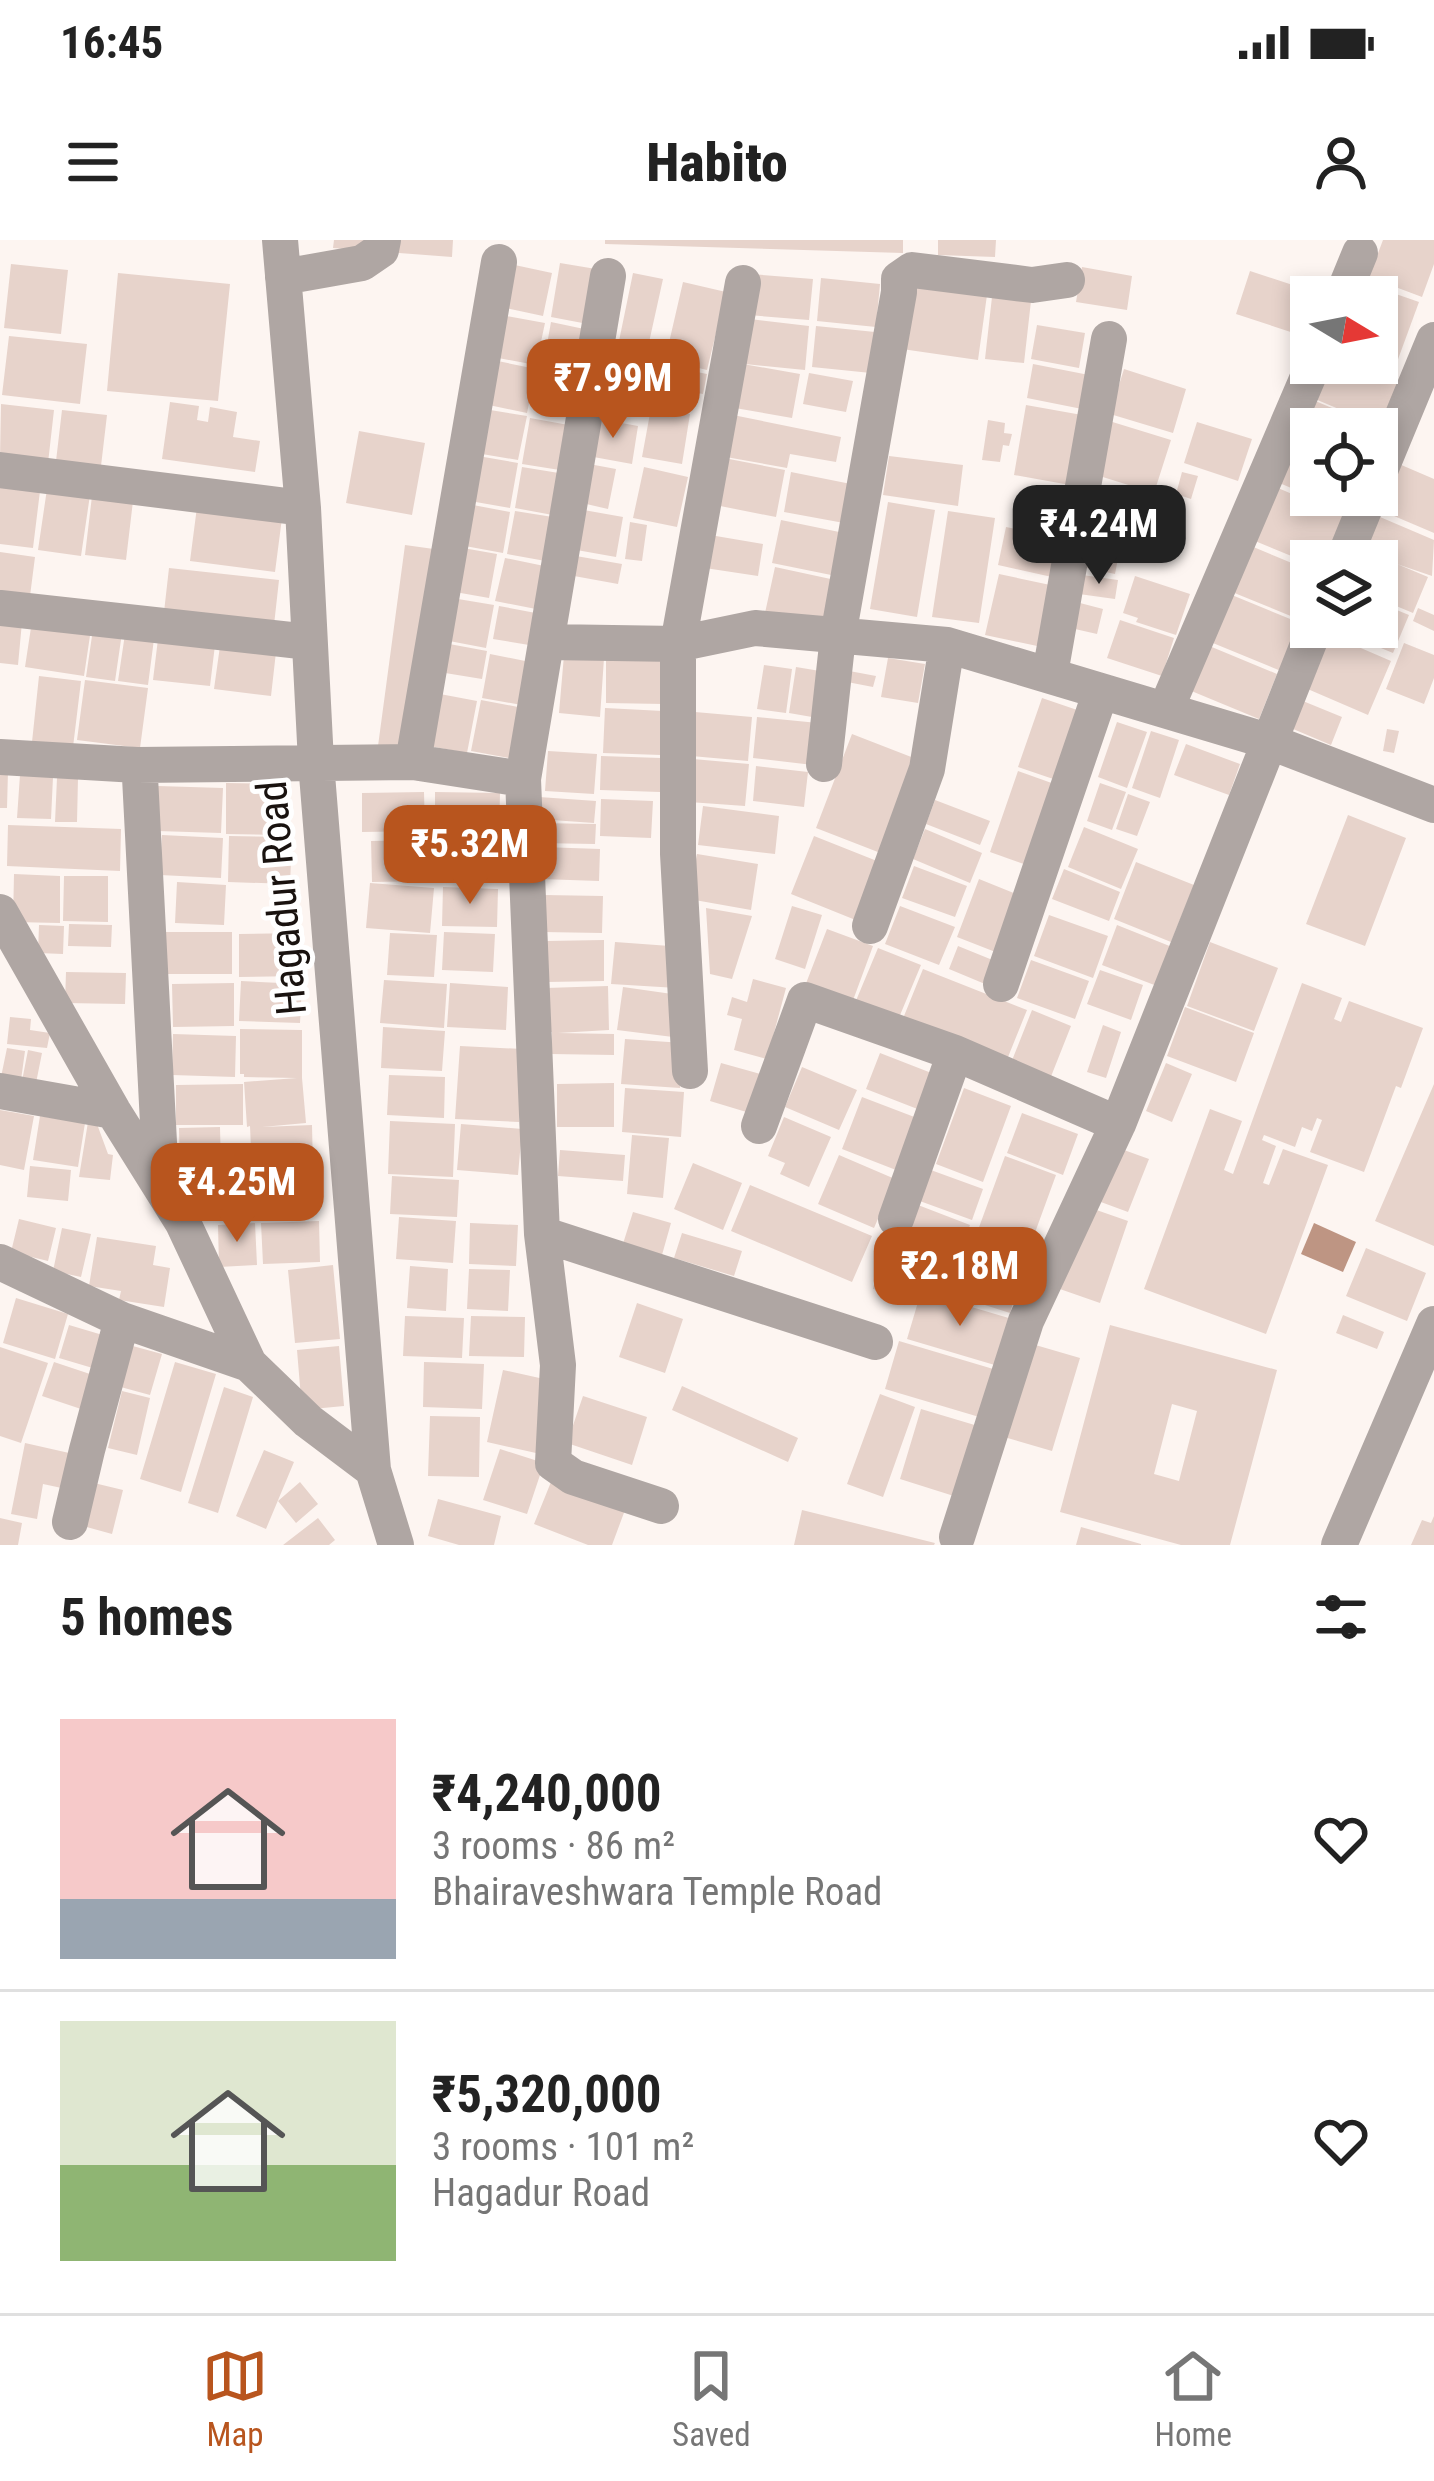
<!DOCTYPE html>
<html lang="en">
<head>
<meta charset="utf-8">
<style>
  body { margin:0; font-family:"Roboto Condensed",sans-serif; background:#f2f2f2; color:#222; height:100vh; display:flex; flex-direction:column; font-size:45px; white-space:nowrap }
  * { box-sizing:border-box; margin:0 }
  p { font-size:39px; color:#767676 }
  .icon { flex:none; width:66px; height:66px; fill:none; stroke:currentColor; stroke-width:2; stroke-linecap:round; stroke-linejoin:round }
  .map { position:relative; height:1305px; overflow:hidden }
  .panel { display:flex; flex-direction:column; background:#fff; flex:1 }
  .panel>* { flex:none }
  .needle { width:78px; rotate:100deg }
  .buttons { position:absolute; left:1290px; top:36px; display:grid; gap:24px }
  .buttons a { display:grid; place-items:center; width:108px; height:108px; border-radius:0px; background:#fff; box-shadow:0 6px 18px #0003; font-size:60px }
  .price { position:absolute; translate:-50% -102px; padding:0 27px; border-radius:24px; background:#b8551e; color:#fff; font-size:39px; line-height:78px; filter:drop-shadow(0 3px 6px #0008) }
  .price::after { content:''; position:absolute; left:50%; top:72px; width:36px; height:27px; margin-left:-18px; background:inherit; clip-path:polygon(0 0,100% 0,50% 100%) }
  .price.current { background:#222; color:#fff }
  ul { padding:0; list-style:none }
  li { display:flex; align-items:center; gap:36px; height:300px; padding:0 60px }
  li+li { border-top:3px solid #e0e0e0 }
  li span { display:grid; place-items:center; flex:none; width:336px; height:240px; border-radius:0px; color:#555 }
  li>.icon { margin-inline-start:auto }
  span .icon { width:144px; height:144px; fill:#fffc; stroke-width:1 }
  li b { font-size:51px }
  h2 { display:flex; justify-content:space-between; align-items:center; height:144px; padding:0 60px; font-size:51px }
  .status { display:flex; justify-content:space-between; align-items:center; height:84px; padding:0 60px; background:#fff; direction:ltr }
  .status svg { height:33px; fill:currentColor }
  header { display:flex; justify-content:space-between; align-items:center; height:156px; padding:0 60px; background:#fff; font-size:54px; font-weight:800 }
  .dock { display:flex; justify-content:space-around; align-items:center; height:168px; border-top:3px solid #e0e0e0; background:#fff; font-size:33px; color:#767676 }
  .dock a { display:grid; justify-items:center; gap:6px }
  .dock .current { color:#b8551e }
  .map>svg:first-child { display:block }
  .water { fill:#be9583 }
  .building { fill:#e7d3cb; fill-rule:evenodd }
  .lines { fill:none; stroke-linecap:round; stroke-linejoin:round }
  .minor { stroke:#afa6a3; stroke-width:36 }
  .labels { text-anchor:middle; stroke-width:10; stroke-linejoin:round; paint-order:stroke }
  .street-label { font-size:42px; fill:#19120f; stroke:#fff }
</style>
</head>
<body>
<div class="status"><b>16:45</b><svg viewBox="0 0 49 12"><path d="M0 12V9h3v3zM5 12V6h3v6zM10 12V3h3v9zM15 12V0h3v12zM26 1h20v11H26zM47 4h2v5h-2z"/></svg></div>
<header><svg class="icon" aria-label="menu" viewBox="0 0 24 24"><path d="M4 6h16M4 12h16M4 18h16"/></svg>Habito<svg class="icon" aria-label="person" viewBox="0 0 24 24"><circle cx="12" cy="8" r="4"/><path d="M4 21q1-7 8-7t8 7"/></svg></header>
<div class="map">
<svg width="1434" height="1305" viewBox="0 0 1434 1305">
  <rect width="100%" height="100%" fill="#fdf5f1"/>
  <path class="water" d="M1314,983l42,19 -13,30 -42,-18z"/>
  <path class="building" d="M334,0h119l-1,17 -119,-9z
    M605,0h298v13l-298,-9z
    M938,0h58l-1,17 -57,-2z
    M1383,0h51v24l-12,33 -53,-20z
    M560,23l42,7 -9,55 -42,-8z
    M11,24l57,6 -7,64 -57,-6z
    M510,24l42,9 -9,43 -42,-9z
    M1082,27l50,9 -5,34 -51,-8z
    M1250,31l76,25 -15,1 -2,41 -73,-24z
    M118,33l112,11 -12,117 -111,-10z
    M633,33l30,6 -15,68 -29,-6z
    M751,34l62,5 -4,41 -61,-5z
    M821,38l59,6 -4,43 -59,-6z
    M683,42l43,10 -19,78 -42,-10z
    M912,44l75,11 -9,65 -76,-11z
    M1370,45l49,17 -22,60 -20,-7v-58h-11z
    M992,57l39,4 -7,62 -39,-4z
    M501,75l44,8 -9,42 -43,-8z
    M750,79l59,7 -4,44 -60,-6z
    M551,82l38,8 -7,38 -38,-7z
    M1037,85l48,8 -6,35 -48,-9z
    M816,86l59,6 -4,41 -59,-6z
    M9,96l78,8 -7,60 -78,-9z
    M612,105l37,6 -9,59 -37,-5z
    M493,120l43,9 -9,44 -43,-9z
    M1330,123h18l54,23 -18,42 -69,-29z
    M743,124l57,10 -8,44 -57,-10z
    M1033,124l56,11 -7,34 -55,-11z
    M667,126l40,8 -4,20 -40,-7z
    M1124,129l62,20 -13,44 -63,-19z
    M541,130l39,8 -7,37 -39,-8z
    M809,133l44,8 -7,31 -43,-8z
    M1313,160l69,29 -5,12v-12h-66v18l-15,-6z
    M170,162l29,4 -2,14 11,2 2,-15 27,5 -4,25 27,4 -5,31 -93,-13z
    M1,164l53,6 -6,53 -48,-5z
    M1026,165l56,10 -12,70 -56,-10z
    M651,168l39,6 -8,50 -40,-7z
    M484,169l43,7 -9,44 -42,-7z
    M62,170l45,5 -6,51 -45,-5z
    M733,175l108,22 -5,25 -46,-8 -3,14 -61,-11z
    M530,178l44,8 -8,45 -44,-7z
    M594,178l44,8 -6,38 -44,-8z
    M988,180l17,3 -1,10 8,1 -3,12 -6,-1 -3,17 -18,-2z
    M1106,180l65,20 -17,53 -64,-20z
    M1197,182l55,17 -14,42 -54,-18z
    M359,191l66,12 -13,72 -66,-12z
    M1294,203l17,7v45h44l-7,17 -71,-30z
    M478,216l40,7 -8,45 -40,-7z
    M889,216l74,9 -5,41 -75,-11z
    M724,218l61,12 -9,47 -61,-12z
    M589,224l27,5 -8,40 -26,-6z
    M1399,224l35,15v54l-54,-23z
    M522,227l43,7 -7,42 -43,-8z
    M644,227l44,10 -11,50 -44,-9z
    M791,232l60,12 -7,39 -60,-11z
    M1182,232l16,4 -7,23 -15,-5z
    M0,245l40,6 -7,57 -33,-4z
    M1093,247l49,11 -11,53 -49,-10z
    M1278,248l68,29 -18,44h-17v3l-56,-23z
    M47,249l43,6 -9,61 -43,-6z
    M92,256l41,5 -7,59 -41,-5z
    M888,262l47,8 -18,107 -47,-8z
    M473,265l37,7 -7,41 -38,-7z
    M197,267l85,11 -7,54 -85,-11z
    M578,269l45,8 -7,40 -45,-8z
    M515,271l44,7 -8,44 -44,-8z
    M948,271l47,7 -16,105 -47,-6z
    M1373,274l61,26 -2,36 -35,-12 31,13 -15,36 -36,-15v-37h-23z
    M781,280l68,14 -8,43 -69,-14z
    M630,282l17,3 -5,36 -17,-2z
    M1006,287l55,12 -9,38 -54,-12z
    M710,295l53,9 -5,32 -53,-8z
    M405,305l36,5 -28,201 -35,-5z
    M1251,306l60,25v15l-13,33 -66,-27z
    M1087,307l32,6 -4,21 -32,-7z
    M463,308l34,6 -8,44 -34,-6z
    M0,312l35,5 -5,39 -30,-4z
    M576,316l46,8 -4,20 -44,-8z
    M505,318l44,9 -8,43 -46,-9z
    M775,327l65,14 -9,46 -66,-14z
    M169,328l110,12 -5,45 -110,-13z
    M999,334l56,12 -13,61 -57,-12z
    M1082,335l36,5 -3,19 -36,-5z
    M1135,336l55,18 -14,41 -40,-13 2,-4 -15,-5z
    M1227,353l73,30 -19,48 -73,-30z
    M452,358l42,7 -8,43 -42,-8z
    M1377,362l32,13 -16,38 -63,-26h47z
    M1080,363l23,6 -6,25 -22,-5z
    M499,366l42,8 -6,32 -42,-7z
    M1418,368l16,7v16l-21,-10z
    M0,379l22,3 -4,43 -18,-2z
    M1120,380l54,18 -12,38 -55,-18z
    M32,381l59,8 -7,47 -59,-9z
    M93,389l29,4 -7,48 -29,-4z
    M1326,393l65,28 -23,54 -65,-28z
    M125,394l29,5 -6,46 -30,-4z
    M158,399l57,6 -5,41 -57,-6z
    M444,403l43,8 -5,28 -43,-7z
    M1404,403l30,12v23l-10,26 -38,-15z
    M1207,405l70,29 -18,45 -70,-29z
    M220,406l56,6 -5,44 -57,-7z
    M490,414l45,9 -8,43 -45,-8z
    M564,415l40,3 -4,59 -41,-4z
    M606,418l59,1 -1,45 -58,-1z
    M888,418l37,6 -7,39 -37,-6z
    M764,425l28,4 -6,44 -29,-4z
    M796,427l24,4 -8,46 -23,-4z
    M844,430l32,6 -3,11 -31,-6z
    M39,436l42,5 -8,66 -41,-5z
    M85,440l63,8 -8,60 -63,-8z
    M440,454l37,7 -10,52 -38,-7z
    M1042,458l44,15 -24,69 -44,-15z
    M1298,459l44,18 -11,28 -45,-19z
    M481,460l37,7 -9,51 -38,-7z
    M605,468l58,3 -2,44 -58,-2z
    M695,472l57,5 -4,44 -57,-5z
    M757,477l61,6 -5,42 -60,-7z
    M1117,482l30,10 -20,56 -29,-11z
    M1387,489l12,2 -5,22 -11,-2z
    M1151,491l28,9 -19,58 -28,-10z
    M852,494l67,26 -36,94 -67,-26z
    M1186,504l54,20 -11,31 -55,-20z
    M548,511l49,3 -3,40 -49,-3z
    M601,516l60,2 -1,34 -60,-2z
    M693,519l56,5 -4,42 -56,-4z
    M756,526l52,6 -4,35 -51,-6z
    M0,531h8l-1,37h-7z
    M1018,531l42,15 -28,81 -42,-15z
    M20,535l33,2 -2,42 -34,-1z
    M57,538h21l-1,44h-22z
    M226,543l62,1 -1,51 -61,-1z
    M1100,543l26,9 -14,38 -25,-9z
    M158,546l65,2 -2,45 -64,-2z
    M424,552l1,39 -63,1v-39z
    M435,552l65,1 -1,42 -64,-1z
    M1128,554l22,8 -13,34 -21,-7z
    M539,557l57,4 -2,22 -56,-4z
    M601,559l52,2 -2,37 -51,-2z
    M935,560l55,21 -10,24 -54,-21z
    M703,566l76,10 -4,38 -77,-9z
    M1348,575l58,23 -41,108 -59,-22z
    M538,583l58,1 -1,20 -58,-1z
    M8,585l113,4 -1,42 -113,-5z
    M1084,587l54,22 -17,40 -53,-22z
    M925,589l57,24 -12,30 -57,-24z
    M162,595l61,3 -2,40 -61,-3z
    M229,596l63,1 -2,47 -62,-2z
    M814,596l68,27 -24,58 -67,-27z
    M428,600v41l-56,1 -1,-41z
    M490,600l1,41 -51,1 -1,-41z
    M542,607l58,2 -1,32 -58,-2z
    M697,614l61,10 -7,46 -62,-11z
    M1136,622l58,23 -23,57 -57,-23z
    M914,626l53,20 -12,31 -53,-19z
    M1064,629l56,23 -11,29 -57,-22z
    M14,634l46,2v47l-47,-1z
    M64,636h44v46l-45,-1z
    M979,639l42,17 -23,57 -41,-16z
    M177,642l49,3 -2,40 -49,-2z
    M370,643l64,5 -4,45 -64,-5z
    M443,647l55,2 -1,38 -55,-1z
    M544,655l59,1 -1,37 -59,-1z
    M792,666l30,9 -17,54 -30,-10z
    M900,666l55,21 -16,38 -54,-21z
    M706,668l46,8 -20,63 -22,-5z
    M1049,675l59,21 -15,42 -59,-22z
    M69,684l43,1 -1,22 -43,-1z
    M39,685l25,1 -1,28 -25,-1z
    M1117,685l55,22 -15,39 -55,-21z
    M827,689l46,17 -21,57 -47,-17z
    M165,692h67v42h-67z
    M444,692l51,2 -2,38 -51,-2z
    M301,693v43l-62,1v-43z
    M390,693l47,2 -3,42 -47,-2z
    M604,700v41l-57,1v-41z
    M615,702l55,4 7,42 -66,-4z
    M1210,702l68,26 -24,63 -67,-25z
    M958,706l37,15 -10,23 -36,-15z
    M878,708l43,17 -23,55 -43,-17z
    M1031,720l58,21 -14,38 -58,-21z
    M923,729l104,41 -21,52 -104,-41z
    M1100,730l43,15 -12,35 -44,-16z
    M66,732l60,1 -1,31 -60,-1z
    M753,739l33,9 -19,71 -33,-9 8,-31 -15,-4 5,-18 15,5z
    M384,740l63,4 -3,44 -64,-5z
    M241,741l61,3 -2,39 -61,-2z
    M234,743v43l-61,1 -1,-43z
    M450,743l58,4 -2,43 -59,-3z
    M1302,743l40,15 -8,21 7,3 8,-21 74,27 -22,60 -5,-2 -32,86 -54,-20 12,-32 -5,-2 -5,13 -10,-4 -7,20 -31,-12 -2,5 14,6 -13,37 6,2 14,-36 45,16 -62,169 -122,-45 66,-180 32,12 -18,49 9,4z
    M608,746l1,44 -51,3 56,1v21l-63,-1 1,-22h-4l-2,-44z
    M623,747l56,8 2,43 -64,-8z
    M1185,767l69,26 -18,49 -69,-26z
    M1032,770l39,16 -21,53 -39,-16z
    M10,777l21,2 -1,11 20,3 -3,15 -40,-4z
    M1103,785l18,7 -15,46 -19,-6z
    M383,787l62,4 -3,40 -61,-3z
    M240,789l62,1v48l4,45 -44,4 50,-2 1,44 -61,3 -2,-46 -3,1 -3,-45 53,-4 -53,-1v-3h-4z
    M173,794l63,2 -1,41 -63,-2z
    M625,799l58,4 -3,45 -59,-4z
    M460,806l63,3 -4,73 -64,-3z
    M7,808l18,3 -4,29 -20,-3z
    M28,810l14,3 -6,30 -14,-2z
    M880,813l54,21 -14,36 -54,-21z
    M721,823l43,12 -11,39 -43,-13z
    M1166,823l26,11 -20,48 -26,-11z
    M802,827l55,23 -18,40 -54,-23z
    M389,835l56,2 -1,41 -57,-3z
    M614,843v44h-57v-43z
    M243,844v41h-67v-40z
    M1434,844v162l-59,-25z
    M625,848l59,4 -3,45 -59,-5z
    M964,848l47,18 -28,76 -47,-18z
    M862,857l55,21 -21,52 -54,-21z
    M0,870l34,6 -10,54 -24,-5z
    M1022,873l56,21 -15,41 -56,-22z
    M40,876l45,7 -7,44 -45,-7z
    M784,877l47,20 -22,50 -29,-13 5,-11 -17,-7z
    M390,881l65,3 -2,53 -65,-3z
    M88,882l9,2 11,30 5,1 -3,25 -31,-3z
    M461,884l61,5 -4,46 -61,-5z
    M220,887l1,43 -41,2 -1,-44z
    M632,895l37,3 -6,60 -36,-4z
    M1110,905l39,14 -21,53 -38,-14z
    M560,910l65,5 -2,26 -65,-5z
    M839,915l56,24 -21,49 -56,-24z
    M1005,916l51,19 -35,96 -51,-19z
    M693,923l49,20 -19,47 -49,-21z
    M30,926l41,4 -3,31 -41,-4z
    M928,929l55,20 -11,31 -55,-20z
    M312,932l1,44 -55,1v-44z
    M250,935l1,28 -65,2 -1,-28z
    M392,936l67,4 -2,37 -67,-3z
    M750,945l122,51 -20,46 -121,-51z
    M918,965l52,20 -12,33 -52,-20z
    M1085,966l43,15 -28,82 -43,-15z
    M633,972l38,11 -11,39 -39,-12z
    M399,977l57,4 -3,42 -57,-4z
    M19,979l37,9 -8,33 -37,-9z
    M319,981l1,41 -57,2 -2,-41z
    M255,983l2,42 -38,2 -1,-42z
    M470,983l48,2 -2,41 -47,-2z
    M62,988l29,6 -10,43 -28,-6z
    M682,993l60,18 -8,25 -60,-18z
    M97,997l59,9 -3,19 17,3 -6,39 -45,-7 2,-9 -32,-5z
    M884,1001l28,6 -11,48 -28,-6z
    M1366,1008l60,25 -19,48 -61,-25z
    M928,1015l91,28 -9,30 -91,-29z
    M333,1025l7,74 -45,4 -7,-73z
    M410,1026l38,3 -2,42 -39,-3z
    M469,1029l41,1 -2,41 -41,-2z
    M921,1052l91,27 -14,47 -91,-27z
    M16,1058l52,16 -13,45 -52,-16z
    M637,1063l46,16 -18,54 -46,-16z
    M1343,1075l41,17 -7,17 -41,-16z
    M405,1076l59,2 -2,40 -59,-2z
    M471,1076l54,1 -1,40 -55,-1z
    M69,1085l37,11 -10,33 -37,-11z
    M1110,1085l167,45 -47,175h-49l-121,-33zM1172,1164l25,7 -18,70 -25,-7z
    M899,1101l101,30 -14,48 -101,-30z
    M1032,1104l48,14 -28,93 -48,-14z
    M129,1105l33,9 -12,41 -33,-9z
    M339,1106l5,60 -42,4 -5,-60z
    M0,1107l48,16 -27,80 -21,-7z
    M54,1122l42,14 -12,34 -42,-14z
    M175,1122l41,12 -35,118 -41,-13z
    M424,1122l60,2 -2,45 -59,-2z
    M503,1130l50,11 -17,72 -49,-11z
    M682,1146l116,52 -10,24 -116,-52z
    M224,1147l29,10 -35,116 -30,-10z
    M122,1151l28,7 -13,57 -29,-7z
    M880,1154l35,13 -32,90 -36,-13z
    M583,1156l64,21 -15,48 -65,-22z
    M921,1169l57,17 -21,71 -57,-18z
    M430,1176l50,1 -1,60 -51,-1z
    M25,1203l53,12 -7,35 -28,-6 -6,35 -26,-5z
    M500,1209l44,14 -17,51 -44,-14z
    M264,1210l30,12 -28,67 -30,-13z
    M300,1242l18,22 -22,19 -18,-22z
    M551,1242l74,28 -13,35h-24l-54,-21z
    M94,1243l29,7 -11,44 -29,-8z
    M438,1259l63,17 -7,29h-35l-31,-9z
    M802,1270l133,33 -1,2h-140z
    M1434,1276v29h-23l11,-25 9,3z
    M0,1278l22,5 -4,22h-18z
    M318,1278l17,22 -6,5h-46z
    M1081,1287l60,17v1h-65z"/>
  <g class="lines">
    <path class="minor" d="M280,0l23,268 13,254 57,708 23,75
      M608,36l-85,503 19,455 16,131 -5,98 20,14 88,29
      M283,37l79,-14 19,-13 2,-10
      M1342,57l18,-44
      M0,230l303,38
      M1377,238l57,-138
      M1343,321l27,-66
      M0,368l309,34
      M547,402l131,2 77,-16 192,17 321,96 166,64
      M1050,434l59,-335
      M1166,469l148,-346
      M0,517l137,8 276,-3 110,17
      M413,522l86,-500
      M824,524l14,-128 61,-344v-13l13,-9 120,15 35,-5
      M137,525l3,12 21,404
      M0,672l113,199 70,112 66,141 59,57 65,49
      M870,686l57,-157 20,-124
      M1001,744l100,-293
      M690,831l-12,-217v-210l65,-361
      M0,851l113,20
      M759,886l46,-126 150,53 163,71
      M896,979l59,-166
      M542,994l333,108
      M0,1022l122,58 127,44
      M70,1282l17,-72 35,-130
      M957,1297l69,-216 92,-197 197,-497
      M1339,1305l95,-221"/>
  </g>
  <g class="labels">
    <g class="street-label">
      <text transform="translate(281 658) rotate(-95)" y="15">Hagadur Road</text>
    </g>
  </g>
</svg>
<div class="buttons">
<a><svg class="needle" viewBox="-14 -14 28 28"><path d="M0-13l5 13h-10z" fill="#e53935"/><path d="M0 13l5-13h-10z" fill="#767676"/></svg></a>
<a><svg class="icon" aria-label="locate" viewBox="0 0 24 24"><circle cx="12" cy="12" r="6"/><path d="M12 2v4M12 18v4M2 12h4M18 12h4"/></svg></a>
<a><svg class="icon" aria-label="layers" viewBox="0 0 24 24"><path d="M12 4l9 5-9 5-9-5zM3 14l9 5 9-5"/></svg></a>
</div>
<b class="price" style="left:613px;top:201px">₹7.99M</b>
<b class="price current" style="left:1099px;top:347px">₹4.24M</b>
<b class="price" style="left:470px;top:667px">₹5.32M</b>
<b class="price" style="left:237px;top:1005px">₹4.25M</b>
<b class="price" style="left:960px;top:1089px">₹2.18M</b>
</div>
<section class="panel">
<h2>5 homes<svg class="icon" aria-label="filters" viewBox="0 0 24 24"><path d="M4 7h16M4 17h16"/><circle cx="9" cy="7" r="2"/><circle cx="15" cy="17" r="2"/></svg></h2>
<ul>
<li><span style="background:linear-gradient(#f6c9c9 75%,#9aa5b1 0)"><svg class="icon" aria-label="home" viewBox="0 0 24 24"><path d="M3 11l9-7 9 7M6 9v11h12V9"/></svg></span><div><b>₹4,240,000</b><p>3 rooms · 86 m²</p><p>Bhairaveshwara Temple Road</p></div><svg class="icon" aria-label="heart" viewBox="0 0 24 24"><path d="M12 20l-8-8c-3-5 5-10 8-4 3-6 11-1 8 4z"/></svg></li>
<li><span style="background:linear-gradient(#dfe7d0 60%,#8fb573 0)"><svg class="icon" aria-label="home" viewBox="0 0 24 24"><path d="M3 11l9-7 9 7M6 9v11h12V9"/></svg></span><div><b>₹5,320,000</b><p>3 rooms · 101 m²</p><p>Hagadur Road</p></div><svg class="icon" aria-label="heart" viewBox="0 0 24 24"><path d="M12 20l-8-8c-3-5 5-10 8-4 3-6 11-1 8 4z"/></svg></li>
</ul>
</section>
<nav class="dock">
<a class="current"><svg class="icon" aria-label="map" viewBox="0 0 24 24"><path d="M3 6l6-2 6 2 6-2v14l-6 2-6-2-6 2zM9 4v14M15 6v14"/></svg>Map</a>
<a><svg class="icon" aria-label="saved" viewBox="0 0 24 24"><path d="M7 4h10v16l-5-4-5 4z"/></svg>Saved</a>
<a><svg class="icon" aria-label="home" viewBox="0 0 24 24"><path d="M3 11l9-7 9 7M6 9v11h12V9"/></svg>Home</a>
</nav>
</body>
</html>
